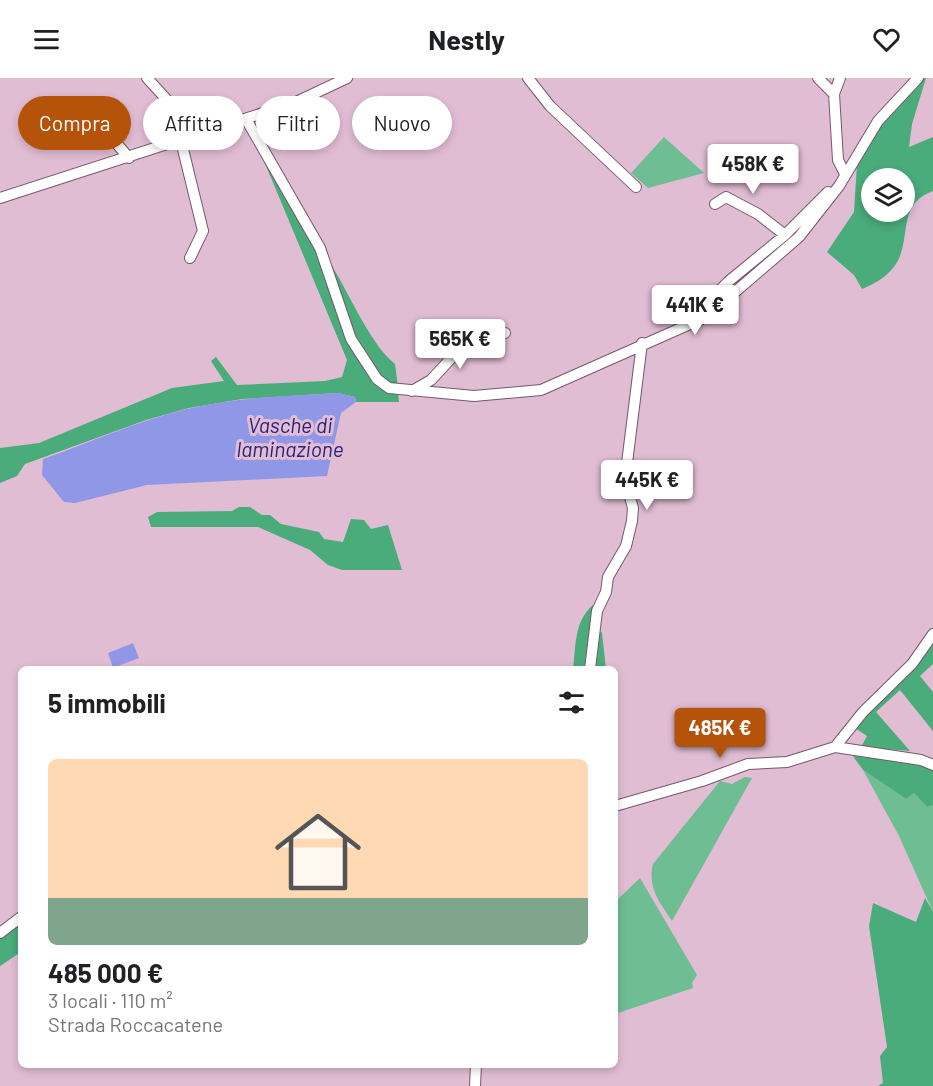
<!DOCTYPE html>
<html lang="it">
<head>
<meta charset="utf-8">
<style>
  body { margin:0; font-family:Barlow,sans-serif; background:#f6f6f6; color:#202124; height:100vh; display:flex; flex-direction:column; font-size:22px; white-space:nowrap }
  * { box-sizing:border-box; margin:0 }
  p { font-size:20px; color:#757577 }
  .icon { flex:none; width:33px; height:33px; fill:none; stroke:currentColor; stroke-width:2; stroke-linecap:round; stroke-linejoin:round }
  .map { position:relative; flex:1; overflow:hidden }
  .drawer { position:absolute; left:18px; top:588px; width:600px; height:402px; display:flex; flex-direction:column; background:#fff; border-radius:9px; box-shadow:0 3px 9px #0003 }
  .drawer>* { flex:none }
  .banner { position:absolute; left:18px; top:18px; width:600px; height:54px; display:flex; gap:12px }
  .controls { position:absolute; left:861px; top:90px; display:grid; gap:12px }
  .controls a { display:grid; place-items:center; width:54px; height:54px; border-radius:50%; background:#fff; box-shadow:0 3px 9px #0003; font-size:30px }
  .price { position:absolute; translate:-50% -51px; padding:0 14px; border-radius:6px; background:#fff; color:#222; font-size:20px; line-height:39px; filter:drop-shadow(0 2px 3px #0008) }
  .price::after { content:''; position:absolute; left:50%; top:36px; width:18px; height:14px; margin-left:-9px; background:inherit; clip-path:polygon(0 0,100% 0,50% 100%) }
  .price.current { background:#b45309; color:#fff }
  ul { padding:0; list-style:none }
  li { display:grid; align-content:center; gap:12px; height:318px; padding:0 30px }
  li+li { border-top:2px solid #e0e0e0 }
  li span { display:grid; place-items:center; height:186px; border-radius:9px; color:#555 }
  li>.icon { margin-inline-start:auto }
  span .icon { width:108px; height:108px; fill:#fffc; stroke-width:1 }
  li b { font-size:26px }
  h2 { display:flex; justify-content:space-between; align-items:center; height:72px; padding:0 30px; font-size:26px }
  .tag { padding:0 21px; border-radius:27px; background:#fff; box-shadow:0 3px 9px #0003; font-size:21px; line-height:54px }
  .tag.current { background:#b45309; color:#fff }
  header { display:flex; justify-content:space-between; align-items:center; height:78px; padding:0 30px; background:#fff; font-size:27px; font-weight:700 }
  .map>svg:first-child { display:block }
  .green { fill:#6fbd93 }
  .forest { fill:#4aab7b; fill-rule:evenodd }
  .water { fill:#9197e7 }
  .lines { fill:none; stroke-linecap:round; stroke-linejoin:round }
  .minor-casing { stroke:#75576b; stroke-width:12 }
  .minor { stroke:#fff; stroke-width:10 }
  .labels { text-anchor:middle; stroke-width:6; stroke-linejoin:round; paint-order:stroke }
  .water-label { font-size:21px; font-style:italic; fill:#2a217c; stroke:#e1bdd4 }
</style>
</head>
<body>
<header><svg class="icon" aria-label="menu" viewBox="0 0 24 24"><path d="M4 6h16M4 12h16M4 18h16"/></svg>Nestly<svg class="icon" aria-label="heart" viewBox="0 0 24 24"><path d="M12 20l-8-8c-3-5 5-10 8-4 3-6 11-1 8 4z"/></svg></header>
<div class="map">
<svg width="933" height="1008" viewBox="0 0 933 1008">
  <rect width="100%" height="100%" fill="#e1bdd4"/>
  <path class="green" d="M664,59l40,36 -56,15 -17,-15z
    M863,692l43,29 8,-6 13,14 6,-2v107l-34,-76z
    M745,699l7,1 -80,143c-12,-18 -25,-34 -19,-57l67,-83 12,3z
    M640,800l57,97 -5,8 1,5 -78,26v-112z"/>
  <path class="forest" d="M924,0h2l-14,46 -3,23 24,-10v54c-39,14 -19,52 -40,77 -8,10 -19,16 -31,21l-8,-14 -27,-23 27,-40 3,-48 24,-39zM872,100h32v34h-32z
    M266,82l50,91 48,114 34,27 1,10h-43l-1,-5 -17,-4 -96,6 -53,9 -43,12 -121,44 -8,12 -17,7v-35l39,-5 133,-55 52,-7 -13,-20 5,-4 21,28 88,-4 17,-4 5,-17 -83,-199z
    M328,182c21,31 40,82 67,104l3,23 -18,-9 -25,-41z
    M239,429h11l12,8h8l11,9 38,8 5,7 19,3 8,-23 13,1 7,9 17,-4 14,45h-60l-14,-5 -18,-15 -52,-23h-107l-3,-10 9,-5 75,-1z
    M593,527l-9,64h-11c3,-23 1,-48 20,-64z
    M597,550l5,5 4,36h-14z
    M933,560v26l-13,12 13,16v39l-33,-41 -24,22 34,39 -49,-4 6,-11 -12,-8z
    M853,678l65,7 15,7v35l-6,2 -13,-14 -8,6 -43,-29z
    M925,820l8,14v174h-55l5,-3 -3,-27 7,-9 -18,-121 4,-23 43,19z
    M21,845v29l-21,14v-27z"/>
  <path class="water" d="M338,315l17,4 1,5 -15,11 -14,63 -180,9 -72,18 -11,-1 -22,-27 1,-16c48,-17 94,-38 144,-50 49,-12 100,-13 151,-16z
    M133,565l6,15 -26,10 -5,-15z"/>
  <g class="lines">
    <g class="minor-casing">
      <path id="minor" d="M147,0l52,57
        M528,0l22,28 86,81
        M818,0l16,16 4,66 7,14
        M834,16l6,-16
        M89,33l40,47
        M246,41l74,129 31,91 26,40 12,9 85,8 67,-6 165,-73 93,-80 40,-51 39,-65 40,-43
        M181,63l22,90 -13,27
        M0,120l294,-95 53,-25
        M715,126l11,-7 32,17 27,21
        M707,236l10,-21 12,-12 56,-46 43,-43
        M412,313l19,-11 37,-40 10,-6 27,-1
        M590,591l7,-58 9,-19 2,-15 18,-31 6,-25 1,-13 -8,-29 17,-136
        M835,669l86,13 12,5
        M615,728l87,-25 46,-17 39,-2 48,-15 28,-35 49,-48 21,-30
        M0,855l21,-16
        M475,1008l1,-21"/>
    </g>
    <use href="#minor" class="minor"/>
  </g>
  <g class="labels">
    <g class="water-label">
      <text x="290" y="355">Vasche di<tspan x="290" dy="24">laminazione</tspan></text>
    </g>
  </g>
</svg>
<div class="controls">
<a><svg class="icon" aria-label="layers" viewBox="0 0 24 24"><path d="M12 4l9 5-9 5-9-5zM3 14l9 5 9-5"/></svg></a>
</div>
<b class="price" style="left:753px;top:117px">458K €</b>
<b class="price" style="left:695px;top:258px">441K €</b>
<b class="price" style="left:460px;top:292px">565K €</b>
<b class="price" style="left:647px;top:433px">445K €</b>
<b class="price current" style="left:720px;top:681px">485K €</b>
<div class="banner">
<a class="tag current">Compra</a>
<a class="tag">Affitta</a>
<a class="tag">Filtri</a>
<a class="tag">Nuovo</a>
</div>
<section class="drawer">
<h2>5 immobili<svg class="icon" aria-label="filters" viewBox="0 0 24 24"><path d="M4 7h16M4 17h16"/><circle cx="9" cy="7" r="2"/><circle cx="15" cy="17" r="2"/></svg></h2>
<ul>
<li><span style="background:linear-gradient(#ffd9b3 75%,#7fa58c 0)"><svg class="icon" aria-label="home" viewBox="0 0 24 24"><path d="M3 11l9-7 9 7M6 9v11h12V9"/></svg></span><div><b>485 000 €</b><p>3 locali · 110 m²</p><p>Strada Roccacatene</p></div></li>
</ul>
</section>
</div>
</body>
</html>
